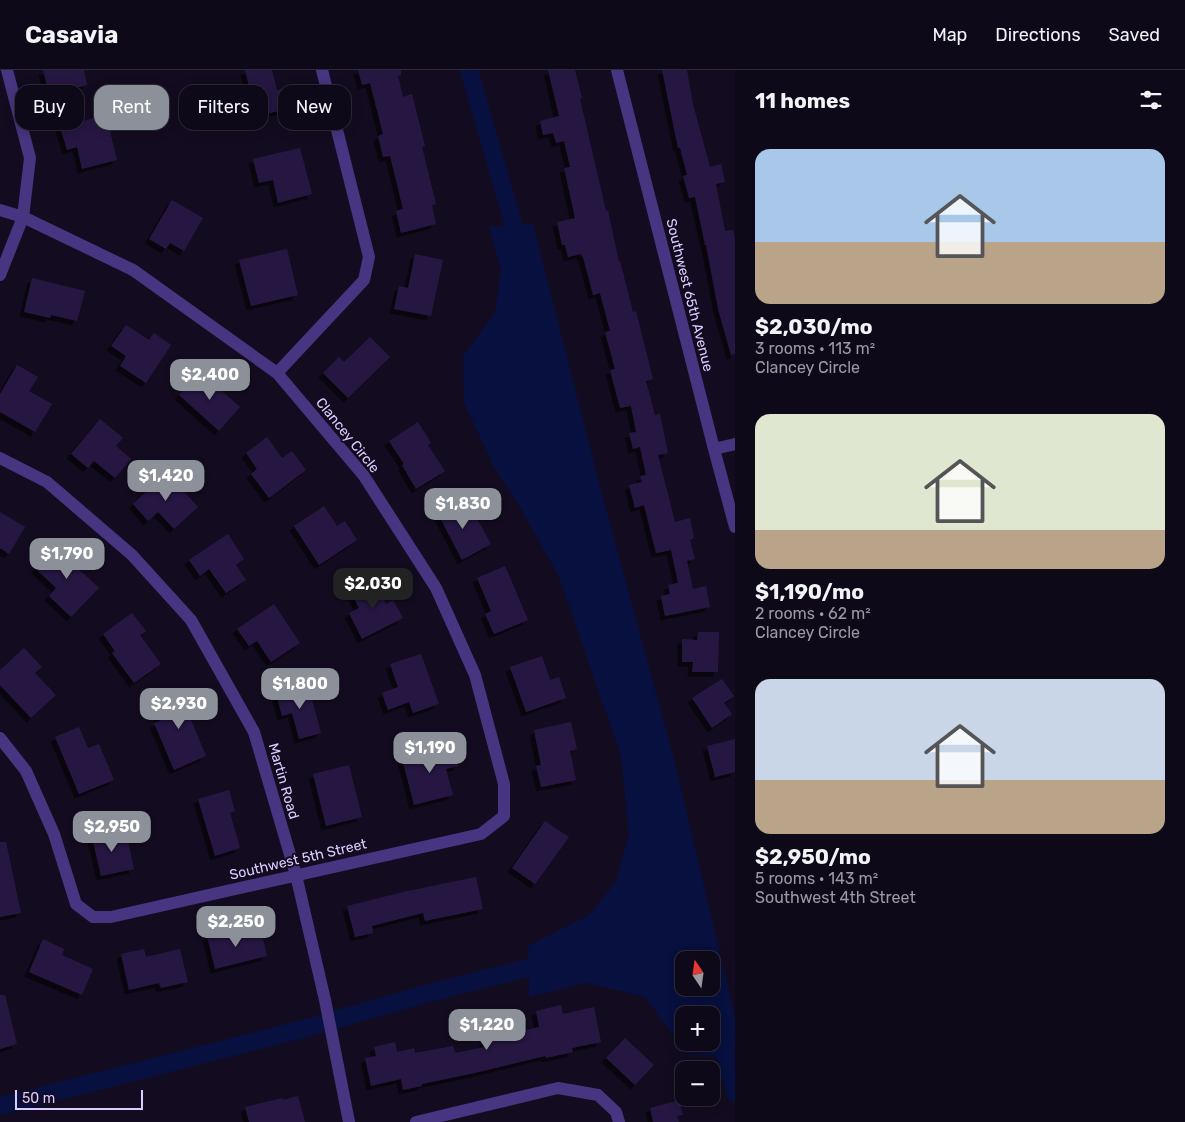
<!DOCTYPE html>
<html lang="en">
<head>
<meta charset="utf-8">
<style>
  body { margin:0; font-family:Rubik,sans-serif; background:#1c1725; color:#f1f3f6; height:100vh; display:flex; flex-direction:column; font-size:19px; white-space:nowrap }
  * { box-sizing:border-box; margin:0 }
  p { font-size:16px; color:#9b9aa2 }
  .icon { flex:none; width:28px; height:28px; fill:none; stroke:currentColor; stroke-width:2; stroke-linecap:round; stroke-linejoin:round }
  .map { position:relative; flex:1; overflow:hidden }
  .side { display:flex; flex-direction:column; background:#0e0918; width:450px }
  .side>* { flex:none }
  .hud { position:absolute; left:15px; top:15px; width:475px; height:45px; display:flex; gap:10px }
  .needle { width:32px; rotate:347deg }
  .fabs { position:absolute; left:675px; top:881px; display:grid; gap:10px }
  .fabs a { display:grid; place-items:center; width:45px; height:45px; border-radius:10px; background:#0e0918; box-shadow:0 2px 12px #0003,0 0 0 1px #2e2a37; font-size:25px }
  .scale { position:absolute; left:15px; bottom:12px; width:128px; box-sizing:border-box; padding-left:5px; border:2px solid #dbcbff; border-top:0; font-size:14px; line-height:18px; white-space:nowrap; color:#dbcbff; -webkit-text-stroke:4px #130c20; paint-order:stroke }
  .price { position:absolute; translate:-50% -42px; padding:0 11px; border-radius:10px; background:#8c9099; color:#fff; font-size:16px; line-height:32px; filter:drop-shadow(0 1px 2px #0008) }
  .price::after { content:''; position:absolute; left:50%; top:30px; width:15px; height:11px; margin-left:-8px; background:inherit; clip-path:polygon(0 0,100% 0,50% 100%) }
  .price.active { background:#222; color:#fff }
  ul { padding:0; list-style:none }
  li { display:grid; align-content:center; gap:10px; height:265px; padding:0 20px }
  li span { display:grid; place-items:center; height:155px; border-radius:15px; color:#555 }
  li>.icon { margin-inline-start:auto }
  span .icon { width:90px; height:90px; fill:#fffc; stroke-width:1 }
  li b { font-size:21px }
  h2 { display:flex; justify-content:space-between; align-items:center; height:60px; padding:0 20px; font-size:21px }
  .chip { padding:0 18px; border-radius:15px; background:#0e0918; box-shadow:0 2px 12px #0003,0 0 0 1px #2e2a37; font-size:18px; line-height:45px }
  .chip.active { background:#8c9099; color:#fff }
  header { display:flex; align-items:center; gap:30px; box-sizing:border-box; height:70px; padding:0 25px; background:#0e0918; border-bottom:1px solid #2e2a37 }
  header strong { font-size:24px }
  nav { display:flex; gap:28px; margin-inline-start:auto; font-size:18px }
  main { display:flex; flex:1; min-height:0 }
  .map>svg:first-child { display:block }
  .water { fill:#07103e; fill-rule:evenodd }
  .lines { fill:none; stroke-linecap:round; stroke-linejoin:round }
  .canal { stroke:#07103e; stroke-width:18 }
  .building { fill:#281742; filter:url(#shadow) }
  .minor { stroke:#473581; stroke-width:12 }
  .labels { text-anchor:middle; stroke-width:4; stroke-linejoin:round; paint-order:stroke }
  .street-label { font-size:14px; fill:#dbcbff; stroke:#130c20 }
</style>
</head>
<body>
<header>
<strong>Casavia</strong>
<nav><a>Map</a><a>Directions</a><a>Saved</a></nav>
</header>
<main>
<div class="map">
<svg width="735" height="1052" viewBox="0 0 735 1052">
  <defs>
    <filter id="shadow"><feDropShadow dx="-4.5" dy="4.5" stdDeviation="0" flood-color="#0009"/></filter>
  </defs>
  <rect width="100%" height="100%" fill="#130c20"/>
  <path class="water" d="M533,154l68,266 73,269 61,258v42l-49,-6 -41,-56 -59,-14 -57,14 -1,-51 61,-31 27,-34 13,-46 -8,-79 -62,-179 -39,-70 -27,-42 -29,-62 -1,-47 32,-43 6,-44 -12,-42zM684,890h27v28h-27zM684,945h27v27h-27z"/>
  <g class="lines">
    <path class="canal" d="M469,0l51,177
      M709,918l26,105
      M0,1036l303,-77 126,-36 122,-31"/>
  </g>
  <path class="building" d="M43,0h41l3,15 -38,10z
    M245,0h27l5,20 8,-2 5,20 -47,12 -4,-18 13,-3z
    M358,0h43v5l-3,1 5,21 9,-3 13,52 -3,1 14,57 -4,1 4,19 -35,9 -5,-22 7,-2 -13,-53 -7,1 -5,-21 5,-2 -13,-51 -8,2z
    M548,0h27l7,28 -2,1 26,112h2l11,51 1,-1 13,51 3,-1 17,68 -7,2 9,34 5,-1 8,39 -10,2 17,67 15,-4 4,20 -4,2 5,19 -8,2 6,28 13,-3 4,21 -45,9 -4,-20 9,-2 -2,-9 10,-2 -7,-33 -15,3 -12,-48 -9,3 -6,-23 13,-3 -2,-6 6,-1 -6,-28 -7,2 -4,-16 7,-1 -5,-26 -11,2 -10,-38 5,-1 -10,-37 5,-1 -10,-38 -7,2 -10,-38h-1l-1,-3 -13,3 -3,-12h-3l-5,-23 18,-4 -11,-50 6,-1 -6,-26 -8,2 -3,-10 -10,2 -3,-14 19,-5z
    M662,0h25l6,34 17,63 11,-3 4,18 -9,2 9,47 8,-1 2,9v115l-4,1 -13,-46 -12,-64h-1l-10,-48 -6,1 -6,-22 4,-1 -7,-27h-2z
    M106,45l11,45 -35,9 -5,-22 -10,3 -7,-23z
    M300,78l12,46 -34,9 -5,-23 -14,3 -6,-24z
    M172,130l31,18 -19,33 -14,-8 -4,6 -17,-10z
    M287,179l11,46 -47,11 -12,-46z
    M415,184l28,6 -12,56 -37,-7 5,-23 9,2z
    M32,208l53,13 -8,30 -26,-6 -1,3 -26,-6z
    M126,255l23,15 5,-7 17,12 -25,38 -26,-17 6,-10 -15,-10z
    M370,267l20,20 -42,41 -25,-25 16,-16 5,5z
    M17,295l21,12 -9,14 23,13 -17,28 -35,-20v-18z
    M200,302l40,35 -21,24 -40,-36z
    M100,349l23,19 -7,8 15,13 -16,19 -21,-17 -6,7 -17,-14z
    M418,352l13,21 -3,2 17,26 -29,18 -14,-24 2,-1 -15,-23z
    M267,367l15,21 10,-7 14,19 -37,28 -18,-24 6,-5 -11,-16z
    M167,403l31,34 -24,22 -16,-17 -10,9 -15,-17z
    M457,429l8,16 8,-4 18,33 -29,16 -26,-50z
    M324,436l13,20 8,-5 12,19 -38,25 -25,-39z
    M0,442l25,15 -16,27 -9,-6z
    M228,464l16,25 -8,6 10,15 -20,13 -17,-24 -9,7 -11,-16z
    M61,473l17,16 -5,5 26,24 -28,29 -22,-21 7,-8 -20,-19z
    M505,496l23,54 -34,14 -9,-20 6,-3 -14,-33z
    M373,509l13,25 7,-4 10,18 -41,21 -13,-26 10,-5 -9,-17z
    M274,534l26,39 -29,19 -14,-21 -8,5 -12,-17z
    M132,543l14,18 -6,4 21,29 -27,19 -22,-30 3,-2 -12,-17z
    M698,562h21l-1,40h-26l1,-10h-11v-23l15,1z
    M24,578l18,19 -7,6 21,22 -25,23 -31,-33v-15z
    M421,584l18,50 -26,9 -4,-11 -21,8 -6,-17 16,-6 -8,-23z
    M542,586l8,24 9,-3 7,21 -40,14 -16,-45z
    M722,609l12,17 -10,7 8,11 -20,14 -20,-30z
    M308,614l13,49 -22,6 -7,-26 -10,3 -6,-23z
    M187,621l9,21 -7,3 17,41 -32,14 -20,-47 6,-2 -7,-16z
    M571,652l6,27 -7,2 6,29 -35,7 -5,-21 5,-1 -7,-35z
    M79,657l9,21 11,-4 15,36 -35,14 -24,-57z
    M735,669v33l-20,5 -8,-31z
    M453,675l5,21 -12,3 7,26 -39,10 -12,-47z
    M349,695l13,52 -36,9 -13,-52z
    M229,720l6,21 -5,2 10,35 -25,8 -17,-57z
    M545,751l24,16 -34,47 -23,-16z
    M114,759l2,9 11,-2 7,33 -33,7 -10,-43z
    M0,772h6l15,71 -21,4z
    M476,807l7,32 -58,12 -2,-8 -51,13 1,7 -18,4 -8,-31 56,-14z
    M261,859l6,27 -52,13 -8,-33 22,-5 2,5z
    M43,869l21,10 -2,6 31,14 -11,26 -53,-23z
    M144,879l2,8 34,-8 8,33 -27,6 -2,-5 -30,7 -8,-36z
    M0,925h5l12,49 -17,5z
    M561,935l2,9 31,-7 7,35 -29,6 1,4 -27,6 -1,-2 -70,17 -53,11v2l-19,4 -2,-11 -30,7 -6,-28 11,-2 -2,-9 21,-5 2,10 17,-4 1,5 38,-7 2,7 30,-6 -1,-7 55,-13 -3,-16z
    M625,968l29,27 -19,20 -29,-27z
    M298,1026l7,26h-56l-4,-15 38,-9v2z
    M679,1030l4,15 -6,1 2,6h-26l-3,-14z"/>
  <g class="lines">
    <path class="minor" d="M617,0l97,379 21,78
      M0,140l23,7 110,53 144,103 87,103 72,112 39,87 29,109v32l-23,18 -370,83h-18l-17,-13 -22,-70 -28,-63 -26,-33
      M0,205l23,-58 7,-59 -23,-88
      M277,303l87,-93 5,-23 -47,-187
      M714,379l21,-5
      M0,388l47,24 85,73 59,65 63,112 42,143 29,125 24,122
      M416,1052l142,-34 40,7 18,17 3,10"/>
  </g>
  <g class="labels">
    <g class="street-label">
      <text transform="translate(690 225) rotate(76)" y="5">Southwest 65th Avenue</text>
      <text transform="translate(348 365) rotate(51)" y="5">Clancey Circle</text>
      <text transform="translate(284 711) rotate(74)" y="5">Martin Road</text>
      <text transform="translate(298 789) rotate(-13)" y="5">Southwest 5th Street</text>
    </g>
  </g>
</svg>
<div class="fabs">
<a><svg class="needle" viewBox="-14 -14 28 28"><path d="M0-13l5 13h-10z" fill="#e53935"/><path d="M0 13l5-13h-10z" fill="#9b9aa2"/></svg></a>
<a>+</a>
<a>−</a>
</div>
<div class="scale">50 m</div>
<b class="price" style="left:210px;top:331px">$2,400</b>
<b class="price" style="left:166px;top:432px">$1,420</b>
<b class="price" style="left:463px;top:460px">$1,830</b>
<b class="price" style="left:67px;top:510px">$1,790</b>
<b class="price active" style="left:373px;top:540px">$2,030</b>
<b class="price" style="left:300px;top:640px">$1,800</b>
<b class="price" style="left:179px;top:660px">$2,930</b>
<b class="price" style="left:430px;top:704px">$1,190</b>
<b class="price" style="left:112px;top:783px">$2,950</b>
<b class="price" style="left:236px;top:878px">$2,250</b>
<b class="price" style="left:487px;top:981px">$1,220</b>
<div class="hud">
<a class="chip">Buy</a>
<a class="chip active">Rent</a>
<a class="chip">Filters</a>
<a class="chip">New</a>
</div>
</div>
<section class="side">
<h2>11 homes<svg class="icon" aria-label="filters" viewBox="0 0 24 24"><path d="M4 7h16M4 17h16"/><circle cx="9" cy="7" r="2"/><circle cx="15" cy="17" r="2"/></svg></h2>
<ul>
<li><span style="background:linear-gradient(#a9c7e8 60%,#b9a48a 0)"><svg class="icon" aria-label="home" viewBox="0 0 24 24"><path d="M3 11l9-7 9 7M6 9v11h12V9"/></svg></span><div><b>$2,030/mo</b><p>3 rooms · 113 m²</p><p>Clancey Circle</p></div></li>
<li><span style="background:linear-gradient(#dfe7d0 75%,#b9a48a 0)"><svg class="icon" aria-label="home" viewBox="0 0 24 24"><path d="M3 11l9-7 9 7M6 9v11h12V9"/></svg></span><div><b>$1,190/mo</b><p>2 rooms · 62 m²</p><p>Clancey Circle</p></div></li>
<li><span style="background:linear-gradient(#c9d6e8 65%,#b9a48a 0)"><svg class="icon" aria-label="home" viewBox="0 0 24 24"><path d="M3 11l9-7 9 7M6 9v11h12V9"/></svg></span><div><b>$2,950/mo</b><p>5 rooms · 143 m²</p><p>Southwest 4th Street</p></div></li>
</ul>
</section>
</main>
</body>
</html>
